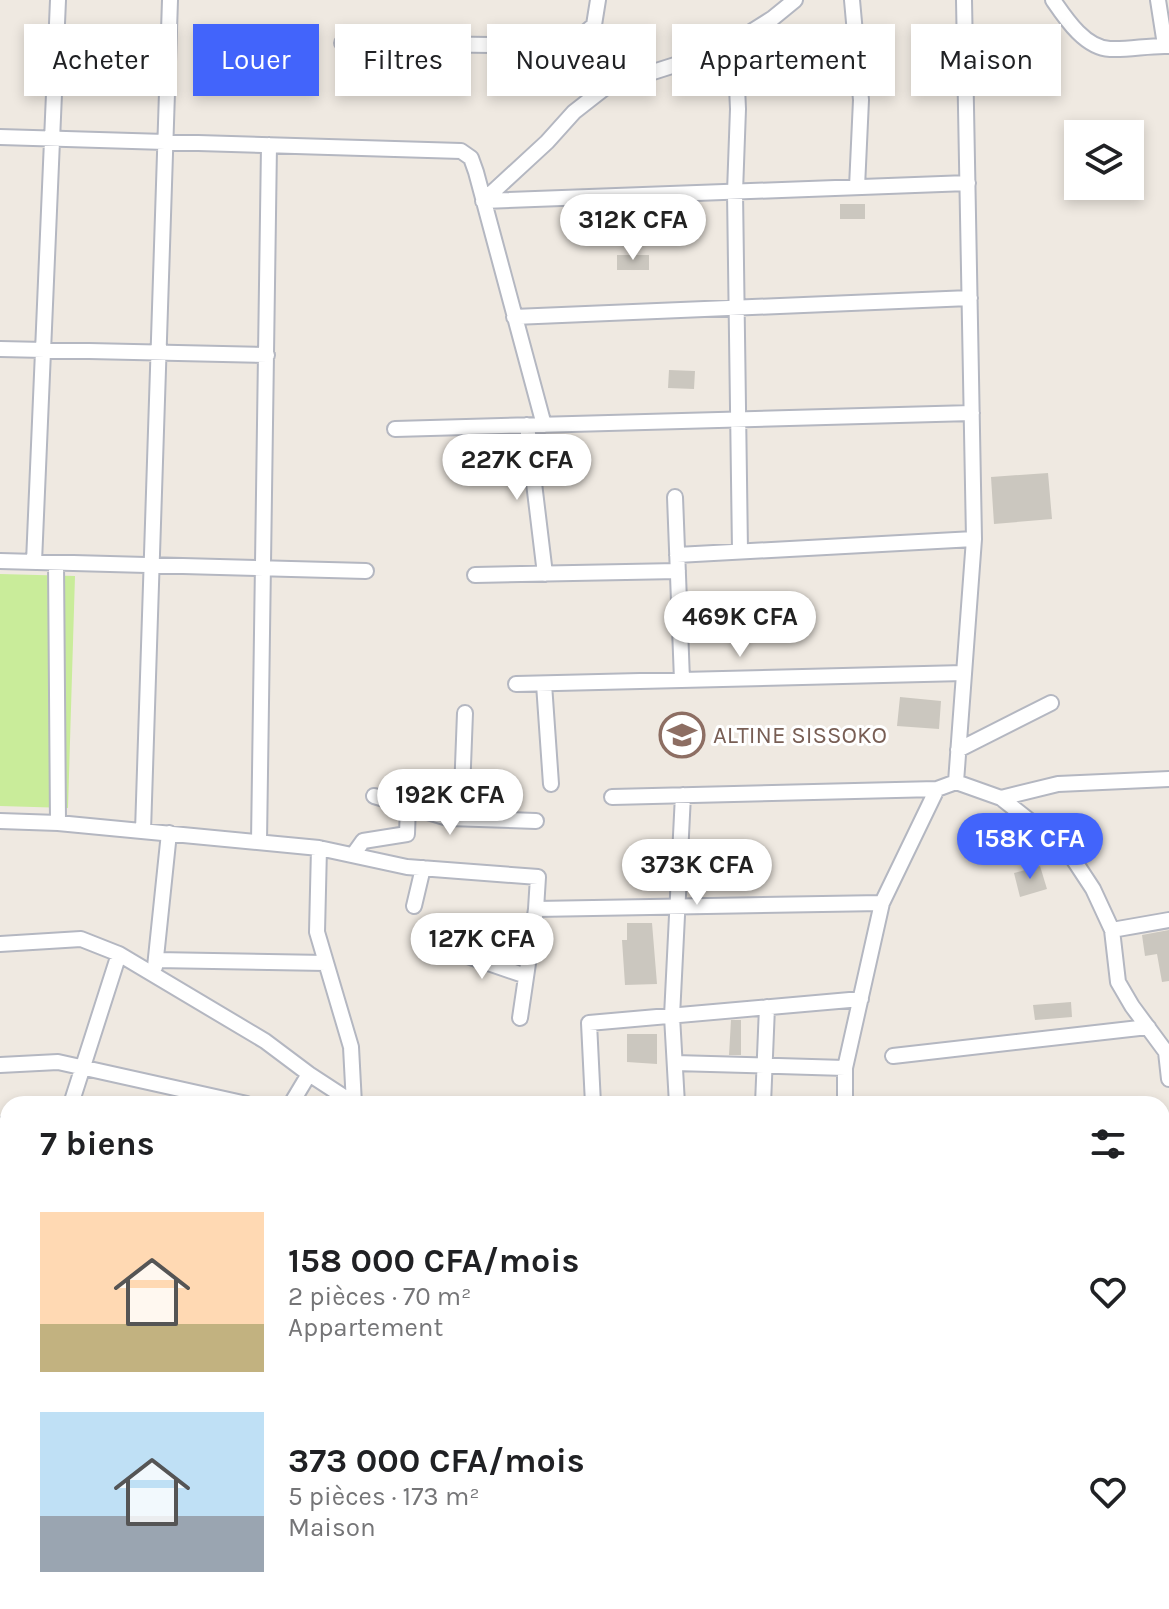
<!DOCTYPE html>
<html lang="fr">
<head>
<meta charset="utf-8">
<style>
  body { margin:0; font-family:Karla,sans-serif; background:#f2f2f2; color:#202124; height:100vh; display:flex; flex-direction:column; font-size:30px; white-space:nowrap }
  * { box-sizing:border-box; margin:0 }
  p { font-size:26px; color:#757577 }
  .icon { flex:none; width:44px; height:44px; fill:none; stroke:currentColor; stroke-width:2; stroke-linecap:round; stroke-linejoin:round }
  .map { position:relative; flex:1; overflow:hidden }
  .drawer { position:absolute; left:0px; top:1096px; width:1170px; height:514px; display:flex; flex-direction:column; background:#fff; border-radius:24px 24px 0 0; box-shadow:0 4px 12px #0003 }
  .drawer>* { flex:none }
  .guide { position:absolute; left:24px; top:24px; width:1122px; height:72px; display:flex; gap:16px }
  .tools { position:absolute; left:1064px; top:120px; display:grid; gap:16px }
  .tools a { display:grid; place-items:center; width:80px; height:80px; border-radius:0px; background:#fff; box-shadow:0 4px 12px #0003; font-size:40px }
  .price { position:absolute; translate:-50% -68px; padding:0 18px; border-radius:28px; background:#fff; color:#222; font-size:26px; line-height:52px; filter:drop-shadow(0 2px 4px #0008) }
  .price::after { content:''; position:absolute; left:50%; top:48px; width:24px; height:18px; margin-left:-12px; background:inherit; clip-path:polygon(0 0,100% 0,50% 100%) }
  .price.selected { background:#4264fb; color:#fff }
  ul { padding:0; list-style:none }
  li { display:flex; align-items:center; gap:24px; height:200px; padding:0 40px }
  li span { display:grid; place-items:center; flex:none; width:224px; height:160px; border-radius:0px; color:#555 }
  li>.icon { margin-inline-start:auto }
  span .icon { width:96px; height:96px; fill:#fffc; stroke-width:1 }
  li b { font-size:34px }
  h2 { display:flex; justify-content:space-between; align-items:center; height:96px; padding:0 40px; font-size:34px }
  .pill { padding:0 28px; border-radius:0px; background:#fff; box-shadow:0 4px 12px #0003; font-size:28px; line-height:72px }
  .pill.selected { background:#4264fb; color:#fff }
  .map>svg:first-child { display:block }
  .pitch { fill:#c9ec9a }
  .building { fill:#cbc7bf }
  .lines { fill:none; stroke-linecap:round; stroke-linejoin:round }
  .minor-casing { stroke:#b4b7c1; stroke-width:18 }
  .minor { stroke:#fff; stroke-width:14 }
  .labels { text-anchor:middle; stroke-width:6; stroke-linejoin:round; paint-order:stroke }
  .education-label { font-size:24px; fill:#785e54; stroke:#fff; text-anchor:start }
</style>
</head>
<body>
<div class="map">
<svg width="1169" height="1609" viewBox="0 0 1169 1609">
  <rect width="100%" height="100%" fill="#efe9e1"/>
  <path class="pitch" d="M0,574l75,2 -7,232 -68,-2z"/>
  <path class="building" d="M840,204h25v15h-25z
    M617,255h32v15h-32z
    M669,370l26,1 -1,18 -26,-1z
    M1048,473l4,46 -58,5 -3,-47z
    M900,697l41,4 -2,28 -42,-3z
    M1040,866l7,23 -27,8 -6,-24z
    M627,923h25l5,61 -32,1 -3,-45h5z
    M1169,930v51l-7,1 -5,-28 -12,2 -3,-21z
    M1071,1002l1,15 -37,3 -2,-15z
    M731,1020h10v35h-12z
    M627,1034h30v30l-30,-2z"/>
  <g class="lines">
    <g class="minor-casing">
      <path id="minor" d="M852,0l9,100 -4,87
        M1053,0c13,19 32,48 57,49 20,1 39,-4 59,-3
        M1158,0l7,45
        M735,42l3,67 -3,83 5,359
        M342,43l218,3 18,-7 16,-14 4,-25
        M0,137l461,14 10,7 5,14 68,253
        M483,201l485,-18
        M483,201l64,-59 27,-30 32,-25 69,-22 60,-23 38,-24 22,-18
        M514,317l456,-19
        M0,349l267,6
        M527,425l18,149
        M395,429l577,-16
        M675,497l7,183
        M677,555l297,-16
        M0,561l366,10
        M34,562l24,-562
        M56,563l2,260
        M475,575l203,-4
        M516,684l448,-11
        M544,684l7,100
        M958,750l93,-47
        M956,782l18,-243 -10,-539
        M374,796l74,22 88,3
        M612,797l325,-8
        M1001,798l57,-14 111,-5
        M461,818l4,-105
        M0,821l58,2 261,25 88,19 131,10 -2,32 -16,109
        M143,831l27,-831
        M259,842l10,-697
        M319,848l-2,84 34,115 3,57
        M353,855l10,-14 44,-7 1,-28
        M414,906l9,-38
        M536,909l346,-6
        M1112,930l57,-10
        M0,944l81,-5 38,15 -48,150
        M450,950l76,26
        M119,954l146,87 44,33 46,30
        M156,960l170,3
        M155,967l14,-134
        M893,1056l255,-29
        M675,1063l170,5
        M0,1065l58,-3 189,42
        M291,1104l18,-30
        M593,1104l-4,-81 272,-24
        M677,1104l-5,-88 11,-221
        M763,1104l4,-97
        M845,1104v-36l37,-165 55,-114 19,-7 45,16 67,53 25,38 19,41 6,52 14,24 34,46 3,27
        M0,1125l8,-1
        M0,1201h8
        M1162,1219l7,-39
        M0,1294l8,-1
        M0,1404l8,-1
        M0,1461l8,42
        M0,1536h8
        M310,1602l3,7
        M496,1602l1,7
        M617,1602l2,7
        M737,1602l1,7
        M844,1602l2,7
        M1101,1602v7
        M398,1609l22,-7
        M1148,1609l21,-10"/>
    </g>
    <use href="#minor" class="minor"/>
  </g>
  <defs>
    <g id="school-ring" transform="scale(2.3)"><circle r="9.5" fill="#fff" stroke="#8d6e63" stroke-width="1.5"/><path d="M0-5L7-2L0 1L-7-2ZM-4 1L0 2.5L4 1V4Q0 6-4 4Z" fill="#8d6e63"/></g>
  </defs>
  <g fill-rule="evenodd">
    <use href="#school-ring" x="682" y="735"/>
  </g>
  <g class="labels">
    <g class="education-label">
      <text x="713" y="743">ALTINE SISSOKO</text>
    </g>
  </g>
</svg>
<div class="tools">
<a><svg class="icon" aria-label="layers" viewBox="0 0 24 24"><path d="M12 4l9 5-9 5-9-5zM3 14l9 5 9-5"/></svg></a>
</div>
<b class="price" style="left:633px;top:262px">312K CFA</b>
<b class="price" style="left:517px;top:502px">227K CFA</b>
<b class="price" style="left:740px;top:659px">469K CFA</b>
<b class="price" style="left:450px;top:837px">192K CFA</b>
<b class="price selected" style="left:1030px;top:881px">158K CFA</b>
<b class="price" style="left:697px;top:907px">373K CFA</b>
<b class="price" style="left:482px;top:981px">127K CFA</b>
<div class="guide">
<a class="pill">Acheter</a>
<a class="pill selected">Louer</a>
<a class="pill">Filtres</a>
<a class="pill">Nouveau</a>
<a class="pill">Appartement</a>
<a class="pill">Maison</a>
</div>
<section class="drawer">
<h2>7 biens<svg class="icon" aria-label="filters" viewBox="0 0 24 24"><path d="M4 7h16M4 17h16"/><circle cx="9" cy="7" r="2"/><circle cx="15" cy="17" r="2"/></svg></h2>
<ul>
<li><span style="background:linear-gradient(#ffd9b3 70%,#c2b280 0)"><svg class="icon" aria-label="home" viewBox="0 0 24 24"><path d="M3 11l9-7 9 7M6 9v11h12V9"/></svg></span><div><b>158 000 CFA/mois</b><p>2 pièces · 70 m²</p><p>Appartement</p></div><svg class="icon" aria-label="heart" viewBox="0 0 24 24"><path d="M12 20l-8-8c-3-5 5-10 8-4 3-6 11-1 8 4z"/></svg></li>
<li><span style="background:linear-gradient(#bfe0f5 65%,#9aa5b1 0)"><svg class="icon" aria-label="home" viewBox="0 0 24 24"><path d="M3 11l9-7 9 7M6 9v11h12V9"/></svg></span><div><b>373 000 CFA/mois</b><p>5 pièces · 173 m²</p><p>Maison</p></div><svg class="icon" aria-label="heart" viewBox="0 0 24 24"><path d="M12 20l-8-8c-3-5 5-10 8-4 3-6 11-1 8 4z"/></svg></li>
</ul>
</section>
</div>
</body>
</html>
